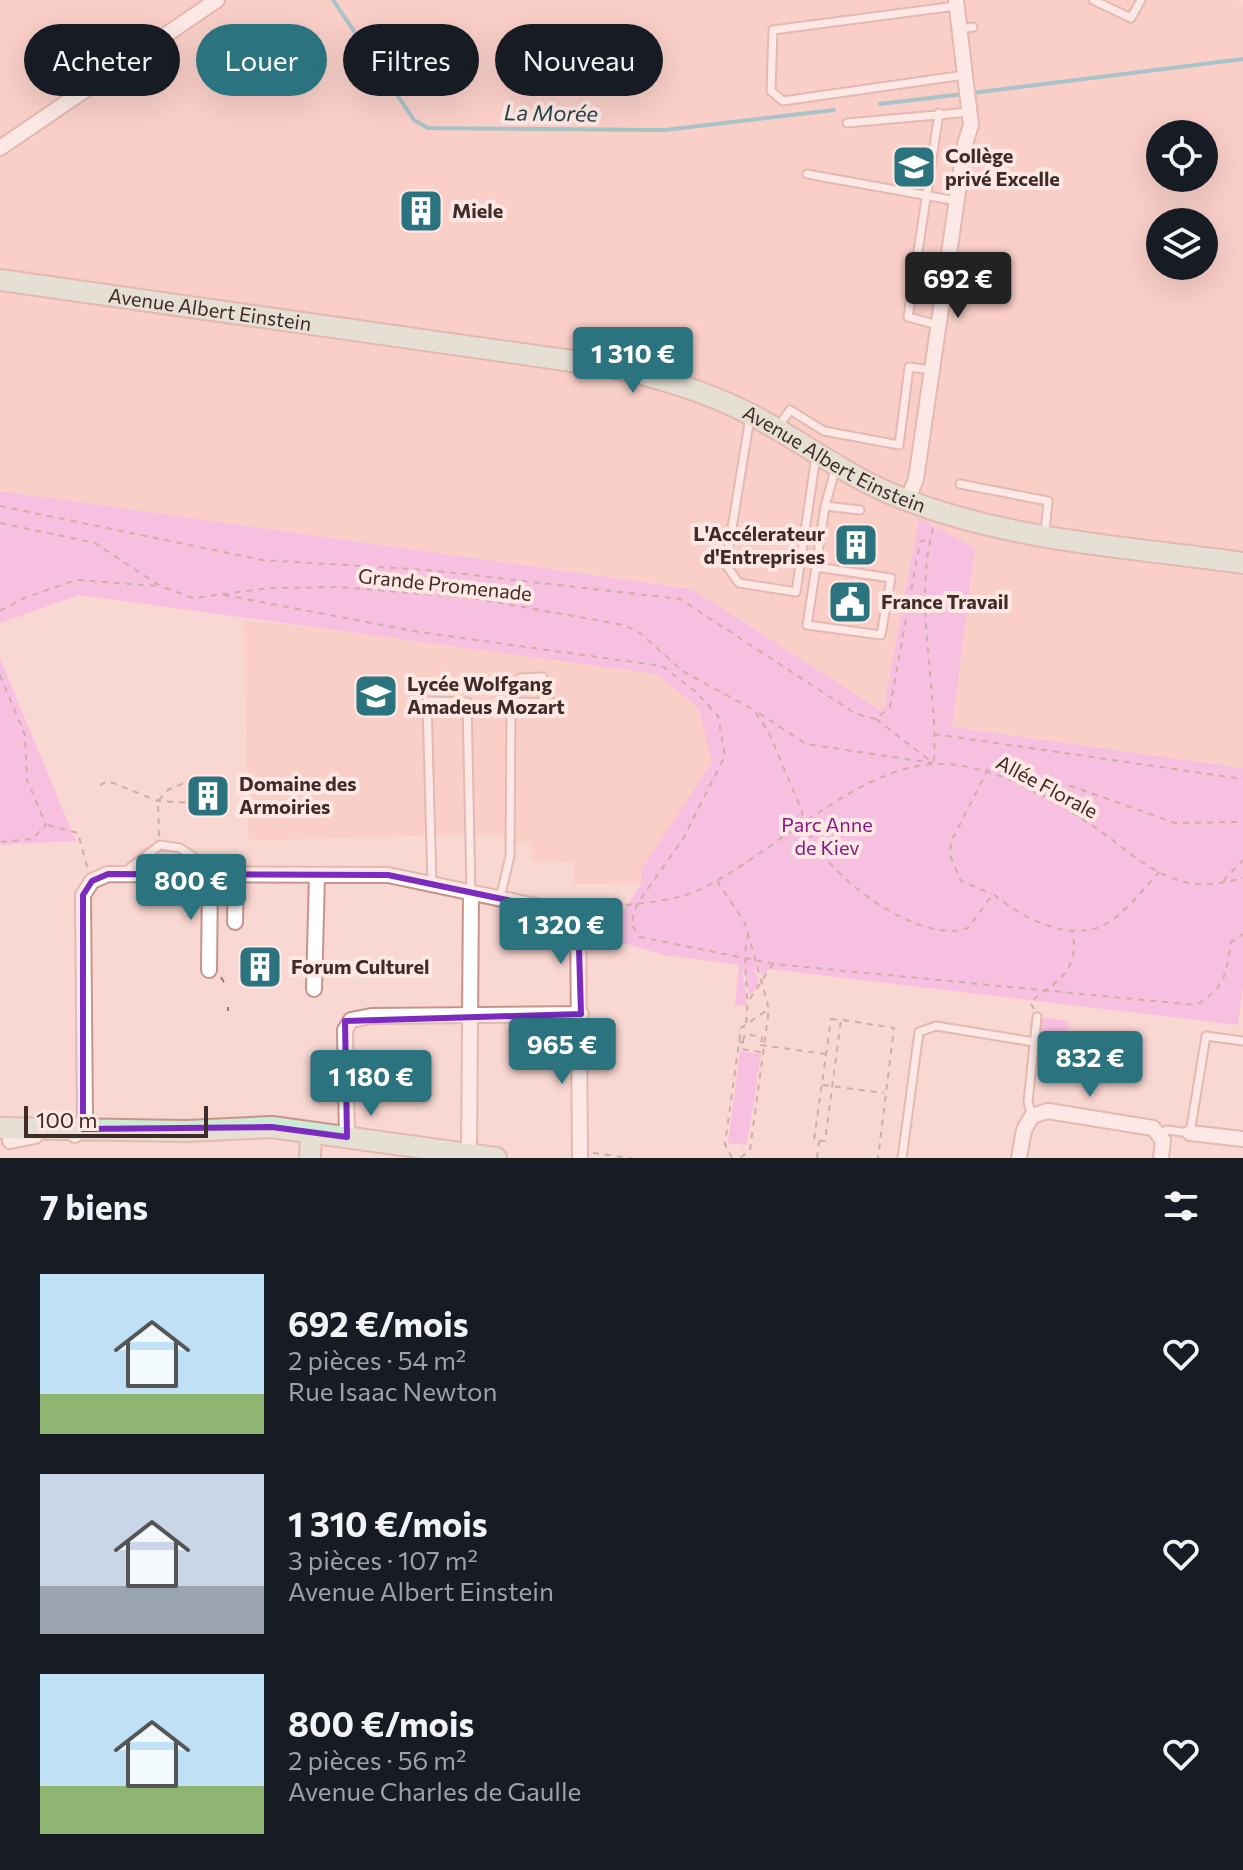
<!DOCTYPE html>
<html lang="fr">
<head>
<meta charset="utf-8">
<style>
  body { margin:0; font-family:Commissioner,sans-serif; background:#20242c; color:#f1f3f6; height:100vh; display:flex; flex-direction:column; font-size:30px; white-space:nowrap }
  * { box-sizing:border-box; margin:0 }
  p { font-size:26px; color:#9ea1a6 }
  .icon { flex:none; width:44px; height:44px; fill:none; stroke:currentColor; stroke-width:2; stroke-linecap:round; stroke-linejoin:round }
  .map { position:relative; height:1158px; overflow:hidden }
  .drawer { display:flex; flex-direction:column; background:#171b24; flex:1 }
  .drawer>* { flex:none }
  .top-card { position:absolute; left:24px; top:24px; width:800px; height:72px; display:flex; gap:16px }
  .tools { position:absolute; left:1146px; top:120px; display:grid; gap:16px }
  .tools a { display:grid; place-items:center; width:72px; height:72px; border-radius:50%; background:#171b24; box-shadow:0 8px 32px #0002; font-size:40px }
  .scale { position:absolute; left:24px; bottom:20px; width:184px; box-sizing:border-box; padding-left:8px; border:4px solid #402b28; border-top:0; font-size:22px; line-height:28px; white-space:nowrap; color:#402b28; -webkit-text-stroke:6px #fee8e4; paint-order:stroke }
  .price { position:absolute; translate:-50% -68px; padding:0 18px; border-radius:8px; background:#2b737e; color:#fff; font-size:26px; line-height:52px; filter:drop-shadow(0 2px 4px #0008) }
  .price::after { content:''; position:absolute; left:50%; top:48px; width:24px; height:18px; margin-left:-12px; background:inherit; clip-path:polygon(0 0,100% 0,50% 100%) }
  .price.active { background:#222; color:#fff }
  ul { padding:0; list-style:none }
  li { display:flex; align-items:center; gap:24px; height:200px; padding:0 40px }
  li span { display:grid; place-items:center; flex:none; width:224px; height:160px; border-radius:0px; color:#555 }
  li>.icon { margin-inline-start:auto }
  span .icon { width:96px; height:96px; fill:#fffc; stroke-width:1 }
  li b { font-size:34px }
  h2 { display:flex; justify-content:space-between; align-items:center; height:96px; padding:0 40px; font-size:34px }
  .chip { padding:0 28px; border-radius:36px; background:#171b24; box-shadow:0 8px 32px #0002; font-size:28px; line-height:72px }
  .chip.active { background:#2b737e; color:#fff }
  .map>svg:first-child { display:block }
  .built { fill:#f8c5bd; fill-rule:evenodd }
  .green { fill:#f7a5f1 }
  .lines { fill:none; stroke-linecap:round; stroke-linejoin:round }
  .stream { stroke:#48acbc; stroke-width:4 }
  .lane-casing { stroke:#c7948b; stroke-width:11 }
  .street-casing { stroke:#c7948b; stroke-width:18 }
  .secondary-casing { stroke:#c7948b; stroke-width:24 }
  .path { stroke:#977c78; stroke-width:2; stroke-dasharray:6 6; stroke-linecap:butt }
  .lane { stroke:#fff; stroke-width:7 }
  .street { stroke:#fff; stroke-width:14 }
  .secondary { stroke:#cdebd4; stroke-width:20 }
  .marked { fill:none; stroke:#7b2cbf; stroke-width:6; stroke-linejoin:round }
  .labels { text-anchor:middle; stroke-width:8; stroke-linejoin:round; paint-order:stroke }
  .poi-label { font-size:20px; font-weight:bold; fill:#402b28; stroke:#fee8e4; text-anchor:start }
  .street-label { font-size:20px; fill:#402b28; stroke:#fee8e4 }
  .park-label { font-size:20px; fill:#891886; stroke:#fee8e4 }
  .water-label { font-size:22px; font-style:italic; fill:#26454a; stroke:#fee8e4 }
</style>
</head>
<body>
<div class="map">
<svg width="1243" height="1158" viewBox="0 0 1243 1158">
  <rect width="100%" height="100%" fill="#f9d7d2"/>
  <path class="built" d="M0,0h1236l7,5v763l-291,-41 23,-179 -55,-29 -37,193 -191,-123 -692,-98zM1160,134h44v44h-44zM1160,222h44v44h-44z
    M243,620l176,20 236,33 44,35 13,54 -71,108 1,13 -68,1 -1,-22 -41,-1v-19l-28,1 -1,-9 -254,6z"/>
  <path class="green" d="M0,491l692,98 191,123 36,-194 56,30 -23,179 291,41v218l-5,39 -469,-56 -6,8 -3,-9 -5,-1 4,17 -9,12 -8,-31 5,41 -12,-1 4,-40 -75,-10 -58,-17 36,-55 -1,-13 71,-108 -13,-54 -43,-34 -577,-79 -79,28z
    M0,659l76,182 -76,4z
    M1042,1017l27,4 -7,50 -27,-3z
    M740,1051l21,3 -14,91 -19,-2z"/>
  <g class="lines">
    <path class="stream" d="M333,0l81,120 14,8 237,2 169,-20
      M972,93l271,-34
      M880,104l83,-10"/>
    <g class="lane-casing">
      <path id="lane" d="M1093,0l38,18 10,-18
        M956,6l-183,24 -2,61 12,10 182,-26
        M959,29l14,-2
        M847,123l123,-11
        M807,174l150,27
        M938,325l-30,-8 31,-204
        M750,417l-24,148 13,18 57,9 20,-136
        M778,427l12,-17 34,21 75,14 10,-78 23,3
        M960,484l88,17 -3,32
        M825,506l35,4
        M816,567l75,11 -10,57 -74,-10z
        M816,567l9,-61 11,-39
        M520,678l23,-1v25
        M123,873l37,-28 20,3 35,23
        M432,884l-5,-183 40,1 4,190
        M500,898l10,-42 1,-148 5,-6 45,1
        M578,915l39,-9
        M1032,1116l-4,-14 9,-85
        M1158,1134l9,-4 23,3 16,-97 37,5
        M902,1158l17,-126 17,-6 98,16"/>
    </g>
    <g class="street-casing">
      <path id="street" d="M0,148l217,-148
        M907,501l9,-22 49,-335 6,-19 -15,-125
        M235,922l1,-47
        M209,970l1,-95
        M314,989l3,-114
        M1190,1133l53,6
        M75,1135l8,-6 2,-9 -2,-225 9,-14 16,-7 280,1 190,40 2,243
        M347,1137l-2,-107 6,-10 20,-4 210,-2
        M10,1141l25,-5
        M469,1153l2,-261
        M1019,1158l5,-28 8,-14 16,-5 105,17 10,12 -2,18"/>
    </g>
    <g class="secondary-casing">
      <g id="secondary">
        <path id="s1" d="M0,280l600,85c52,10 103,25 150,49 52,27 98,64 154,85 106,42 226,48 339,64"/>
        <path d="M0,1128l186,3 86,-4 224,31"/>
        <path d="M310,1158l1,-24"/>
      </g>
    </g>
    <path class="path" d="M0,506l262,54 166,10 252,29 176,115 20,5 14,-12 30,-165 10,-5
      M0,523l95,20 65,43 33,12 77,-10 69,-1 133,11 152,27 16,8 44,39 70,38 15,23 33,78c2,50 114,137 166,117l25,-34c28,23 75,49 111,31 20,-10 40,-37 55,-53
      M933,528c-20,76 5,157 1,235
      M224,595l195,37 243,34 33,25 23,25 7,40 -42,83 -46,65 -6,20 9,13 134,27 422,41c30,-18 30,-31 35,-63l12,-8
      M0,611l24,-13 52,-18 82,6
      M0,675l25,60 2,45 19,45 -14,14 -32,3
      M759,713l47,31 127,19
      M876,719l57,44
      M934,734l309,45
      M988,769l-37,73 -1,13 11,26 31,13
      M100,785l8,-4 50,20 34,2
      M1034,793l37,-7 104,37 68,-1
      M48,825l30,8 10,37
      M159,836l-1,-35 10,-11 25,-11
      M717,881l28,42 24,86 -19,141 -10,8
      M1223,881l20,-21
      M626,905c26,-3 52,-5 77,-17 68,-33 155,-122 233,-124 58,-2 129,41 175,75 24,18 47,38 78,44 17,4 38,-1 54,-5
      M221,977l5,9
      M750,999l23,-35
      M228,1007v4
      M1034,1009l-4,-7c30,-23 48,-30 43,-70
      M831,1019l10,1 -16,121 -11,-1z
      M843,1020l51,8 -16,130
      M746,1023c4,-29 -4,-56 1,-85
      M743,1041l2,-7 17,3 -1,8
      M739,1042h4l-1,7 18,3 1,-7 64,9
      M823,1085l61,8
      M593,1153l38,5
      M732,1158l-7,-14 16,-116 28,-19
      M817,1158l2,-17"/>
    <use href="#lane" class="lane"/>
    <use href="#street" class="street"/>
    <use href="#secondary" class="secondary"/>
  </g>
  <path d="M0 0H1243V1158H0ZM108,874l280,1 190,40 3,99 -236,7 2,116 -75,-10 -189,2v-234l9,-14z" fill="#f9d7d2" fill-opacity=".55" fill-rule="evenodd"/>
  <path class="marked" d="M108,874l280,1 190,40 3,99 -236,7 2,116 -75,-10 -189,2v-234l9,-14z"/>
  <defs>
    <g id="school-square" transform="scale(2.3)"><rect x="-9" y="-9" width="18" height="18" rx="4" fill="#2b737e" stroke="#fee8e4"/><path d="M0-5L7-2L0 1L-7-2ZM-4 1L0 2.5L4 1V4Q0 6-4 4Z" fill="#fff"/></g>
    <g id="building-square" transform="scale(2.3)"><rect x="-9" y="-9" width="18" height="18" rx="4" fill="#2b737e" stroke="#fee8e4"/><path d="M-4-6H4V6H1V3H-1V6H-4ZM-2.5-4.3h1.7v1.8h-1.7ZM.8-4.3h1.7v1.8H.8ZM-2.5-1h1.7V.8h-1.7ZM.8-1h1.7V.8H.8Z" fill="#fff"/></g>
    <g id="civic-square" transform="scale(2.3)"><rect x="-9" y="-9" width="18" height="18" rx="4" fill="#2b737e" stroke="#fee8e4"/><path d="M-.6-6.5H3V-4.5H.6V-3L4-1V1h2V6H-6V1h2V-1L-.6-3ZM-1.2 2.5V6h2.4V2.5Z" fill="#fff"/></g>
  </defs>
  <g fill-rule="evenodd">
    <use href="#school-square" x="914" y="167"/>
    <use href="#building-square" x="421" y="211"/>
    <use href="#building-square" x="856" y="545"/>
    <use href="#civic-square" x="850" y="602"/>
    <use href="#school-square" x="376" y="696"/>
    <use href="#building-square" x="208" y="796"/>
    <use href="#building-square" x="260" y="967"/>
  </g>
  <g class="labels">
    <g class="poi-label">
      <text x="945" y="163">Collège<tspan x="945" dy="23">privé Excelle</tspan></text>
      <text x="452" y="218">Miele</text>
      <text x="825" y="541" text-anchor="end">L'Accélerateur<tspan x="825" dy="23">d'Entreprises</tspan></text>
      <text x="881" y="609">France Travail</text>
      <text x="407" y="691">Lycée Wolfgang<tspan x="407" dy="23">Amadeus Mozart</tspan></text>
      <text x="239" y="791">Domaine des<tspan x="239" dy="23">Armoiries</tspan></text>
      <text x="291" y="974">Forum Culturel</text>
    </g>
    <g class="street-label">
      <text dy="7" stroke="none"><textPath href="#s1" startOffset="212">Avenue Albert Einstein</textPath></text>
      <text dy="7" stroke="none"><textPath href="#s1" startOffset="860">Avenue Albert Einstein</textPath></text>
      <text transform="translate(445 585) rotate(6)" y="7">Grande Promenade</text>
      <text transform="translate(1047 787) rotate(28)" y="7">Allée Florale</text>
    </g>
    <g class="park-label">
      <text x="827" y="832">Parc Anne<tspan x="827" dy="23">de Kiev</tspan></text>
    </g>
    <g class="water-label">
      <text transform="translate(551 113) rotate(1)" y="8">La Morée</text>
    </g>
  </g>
</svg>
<div class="tools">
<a><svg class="icon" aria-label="locate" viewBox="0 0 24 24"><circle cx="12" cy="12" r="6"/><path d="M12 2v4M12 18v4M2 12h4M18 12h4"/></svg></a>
<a><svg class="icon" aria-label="layers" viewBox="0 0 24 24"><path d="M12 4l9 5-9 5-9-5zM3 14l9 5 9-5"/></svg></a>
</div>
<div class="scale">100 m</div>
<b class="price active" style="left:958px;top:320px">692 €</b>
<b class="price" style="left:633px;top:395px">1 310 €</b>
<b class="price" style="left:191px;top:922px">800 €</b>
<b class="price" style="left:561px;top:966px">1 320 €</b>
<b class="price" style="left:562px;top:1086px">965 €</b>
<b class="price" style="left:1090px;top:1099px">832 €</b>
<b class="price" style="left:371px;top:1118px">1 180 €</b>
<div class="top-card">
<a class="chip">Acheter</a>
<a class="chip active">Louer</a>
<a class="chip">Filtres</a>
<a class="chip">Nouveau</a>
</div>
</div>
<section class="drawer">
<h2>7 biens<svg class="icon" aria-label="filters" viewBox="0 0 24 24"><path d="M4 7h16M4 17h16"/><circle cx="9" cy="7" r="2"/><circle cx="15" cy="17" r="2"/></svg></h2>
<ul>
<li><span style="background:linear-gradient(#bfe0f5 75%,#8fb573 0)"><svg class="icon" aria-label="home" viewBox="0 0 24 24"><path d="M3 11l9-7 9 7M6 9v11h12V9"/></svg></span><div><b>692 €/mois</b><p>2 pièces · 54 m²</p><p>Rue Isaac Newton</p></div><svg class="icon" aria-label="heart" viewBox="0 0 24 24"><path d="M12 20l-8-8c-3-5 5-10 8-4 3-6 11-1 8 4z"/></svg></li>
<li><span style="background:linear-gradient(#c9d6e8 70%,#9aa5b1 0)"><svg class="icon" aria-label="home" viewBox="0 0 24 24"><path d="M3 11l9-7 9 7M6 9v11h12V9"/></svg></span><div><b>1 310 €/mois</b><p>3 pièces · 107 m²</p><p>Avenue Albert Einstein</p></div><svg class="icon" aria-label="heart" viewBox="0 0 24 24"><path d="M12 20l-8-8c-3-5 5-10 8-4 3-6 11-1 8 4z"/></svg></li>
<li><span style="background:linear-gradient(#bfe0f5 70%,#8fb573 0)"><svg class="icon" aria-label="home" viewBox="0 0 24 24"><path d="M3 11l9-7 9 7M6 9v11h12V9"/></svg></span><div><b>800 €/mois</b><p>2 pièces · 56 m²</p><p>Avenue Charles de Gaulle</p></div><svg class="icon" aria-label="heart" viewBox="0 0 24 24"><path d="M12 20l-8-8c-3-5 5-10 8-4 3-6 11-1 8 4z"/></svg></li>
</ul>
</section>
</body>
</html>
